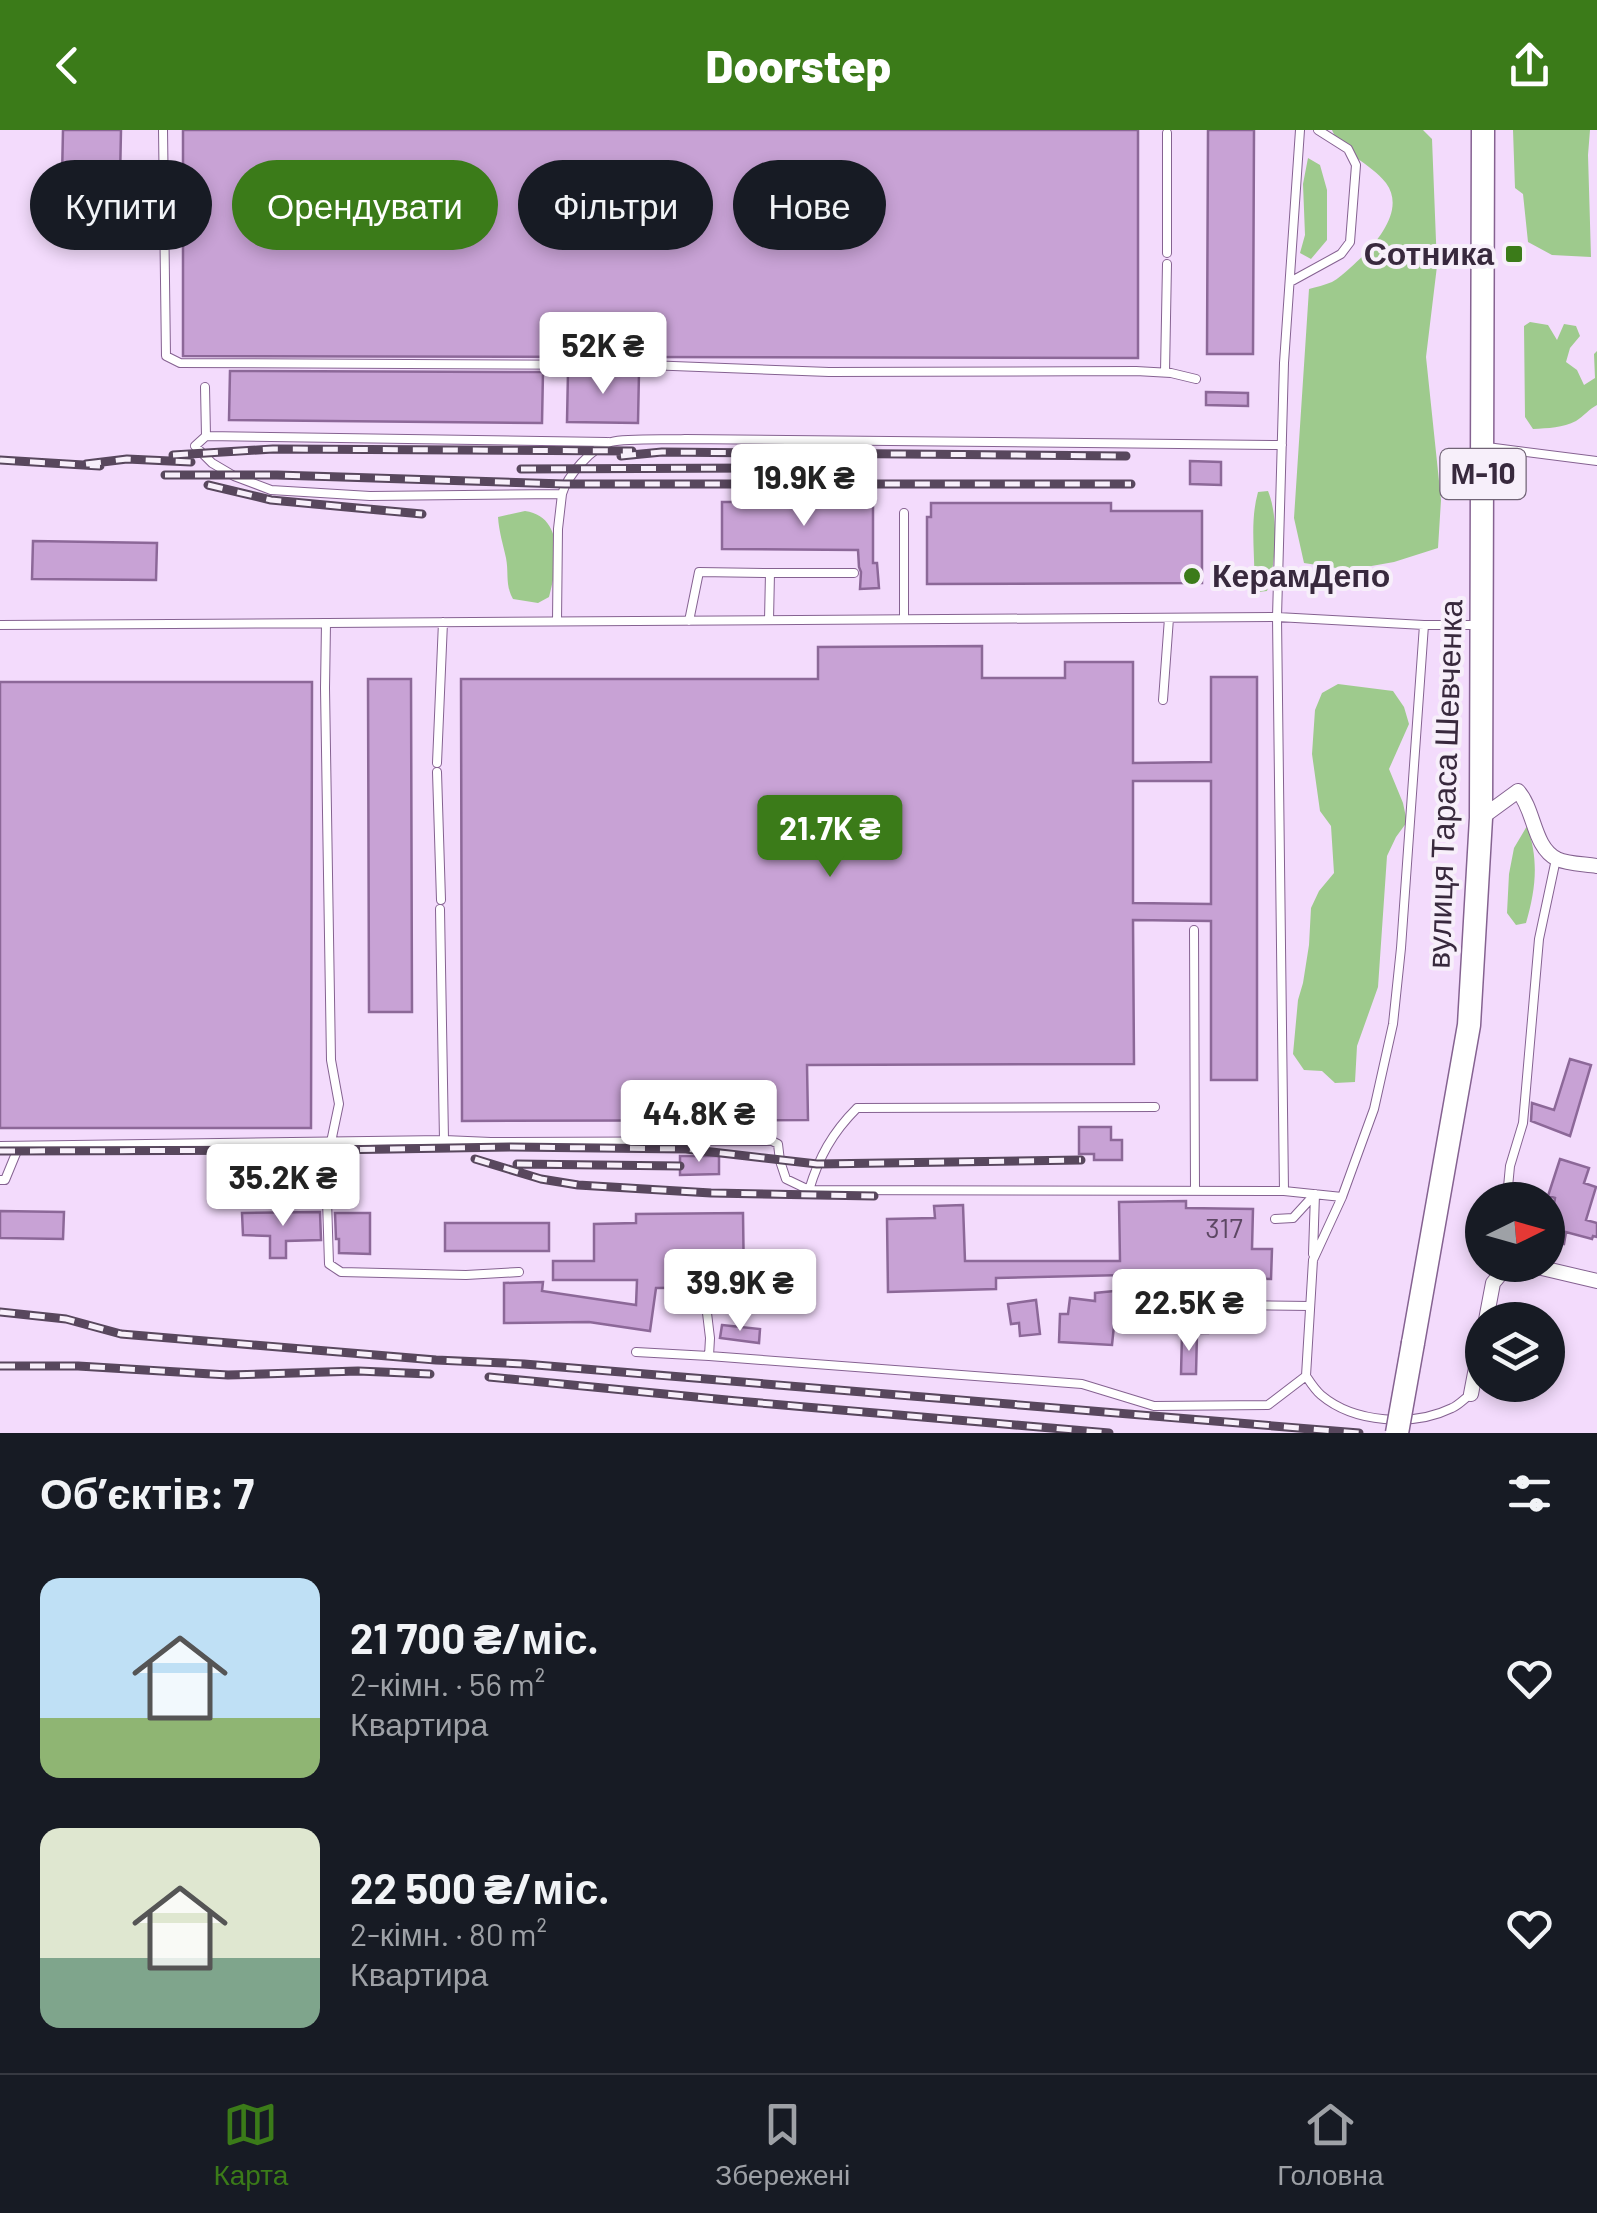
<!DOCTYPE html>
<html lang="uk">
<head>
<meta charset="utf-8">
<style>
  body { margin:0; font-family:Barlow,sans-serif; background:#20242c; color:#f1f3f6; height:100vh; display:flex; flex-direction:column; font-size:38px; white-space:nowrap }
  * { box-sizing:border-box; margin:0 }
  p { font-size:32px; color:#9ea1a6 }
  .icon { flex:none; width:55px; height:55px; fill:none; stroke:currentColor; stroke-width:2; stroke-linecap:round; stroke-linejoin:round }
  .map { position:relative; height:1303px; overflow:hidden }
  .panel { display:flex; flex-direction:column; background:#171b24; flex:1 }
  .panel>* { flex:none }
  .banner { position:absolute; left:30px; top:30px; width:1000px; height:90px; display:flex; gap:20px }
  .needle { width:65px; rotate:85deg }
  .buttons { position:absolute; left:1465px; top:1052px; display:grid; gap:20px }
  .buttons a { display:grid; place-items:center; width:100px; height:100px; border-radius:50%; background:#171b24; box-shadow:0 5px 15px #0003; font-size:50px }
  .price { position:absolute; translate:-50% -85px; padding:0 22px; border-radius:10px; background:#fff; color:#222; font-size:32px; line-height:65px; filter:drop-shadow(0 2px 5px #0008) }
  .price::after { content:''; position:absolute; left:50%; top:60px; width:30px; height:22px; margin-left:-15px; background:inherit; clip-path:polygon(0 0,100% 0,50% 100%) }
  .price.on { background:#3b7b19; color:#fff }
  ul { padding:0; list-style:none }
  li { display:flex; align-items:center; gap:30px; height:250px; padding:0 40px }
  li span { display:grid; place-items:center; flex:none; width:280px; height:200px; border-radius:20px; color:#555 }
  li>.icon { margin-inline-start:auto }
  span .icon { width:120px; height:120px; fill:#fffc; stroke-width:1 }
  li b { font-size:42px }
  h2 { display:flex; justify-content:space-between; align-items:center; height:120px; padding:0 40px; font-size:42px }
  .pill { padding:0 35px; border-radius:45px; background:#171b24; box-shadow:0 5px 15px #0003; font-size:35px; line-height:90px }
  .pill.on { background:#3b7b19; color:#fff }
  header { display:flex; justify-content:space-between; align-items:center; height:130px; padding:0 40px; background:#3b7b19; color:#fff; font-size:45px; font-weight:800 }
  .dock { display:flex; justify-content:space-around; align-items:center; height:140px; border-top:2px solid #363941; background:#171b24; font-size:28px; color:#9ea1a6 }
  .dock a { display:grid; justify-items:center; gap:5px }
  .dock .on { color:#3b7b19 }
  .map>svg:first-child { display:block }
  .green { fill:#9eca8d }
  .building { fill:#c8a2d5; stroke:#8c6898; stroke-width:2.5; fill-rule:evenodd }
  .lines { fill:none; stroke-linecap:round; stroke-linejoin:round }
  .service-casing { stroke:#856291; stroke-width:10 }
  .minor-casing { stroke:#856291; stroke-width:16 }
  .primary-casing { stroke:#856291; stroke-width:25 }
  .service { stroke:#fff; stroke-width:8 }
  .minor { stroke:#fff; stroke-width:14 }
  .primary { stroke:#fff; stroke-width:22 }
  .rail-casing { stroke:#58475d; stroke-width:9 }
  .rail { stroke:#f7effa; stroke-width:5; stroke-dasharray:15; stroke-linecap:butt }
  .primary-bridge-casing { stroke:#856291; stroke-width:25; stroke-linecap:butt }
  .primary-bridge { stroke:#fff; stroke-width:22 }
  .poi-dot { fill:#3b7b19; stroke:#f7effa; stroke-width:4 }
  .labels { text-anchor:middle; stroke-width:8; stroke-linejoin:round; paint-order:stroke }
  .number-label { font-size:28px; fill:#5c4763 }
  .shield { fill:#f7effa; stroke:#716476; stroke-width:2.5 }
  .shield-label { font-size:30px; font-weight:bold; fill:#38293d }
  .poi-label { font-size:32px; font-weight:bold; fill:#38293d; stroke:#f7effa; text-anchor:end }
  .street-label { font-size:32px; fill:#38293d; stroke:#f7effa }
</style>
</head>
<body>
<header><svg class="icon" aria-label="back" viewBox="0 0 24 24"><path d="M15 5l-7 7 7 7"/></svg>Doorstep<svg class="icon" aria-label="share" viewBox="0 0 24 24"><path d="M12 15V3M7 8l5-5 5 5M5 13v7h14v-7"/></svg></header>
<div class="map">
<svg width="1597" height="1303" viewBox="0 0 1597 1303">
  <rect width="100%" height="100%" fill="#f3dbfc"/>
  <path class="green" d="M1332,0h91l9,9 5,127 -11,91 15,143 -3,48 -44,14 -45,8 -45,-7 -10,-45 15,-229c7,-2 16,-4 23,-7 6,-3 12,-9 18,-14 20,-18 58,-55 36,-85 -16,-21 -44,-28 -54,-53z
    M1513,0h77l-2,25 3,102 -39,-2 -24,-13 -5,-48 -8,-6z
    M1308,28l12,7 7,25v50l-16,19 -11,-6 5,-18 -2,-51z
    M1530,192l18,3 9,15 7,-16 12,2 4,10 -10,12 -4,14 11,8 7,15 11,-7 -1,-24 3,-3v54c-8,4 -13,11 -21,16 -13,7 -28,7 -43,8l-8,-12 -1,-91z
    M1268,361c11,26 8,74 -1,100l-9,1 -4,-2c2,-33 -5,-66 4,-98z
    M525,381c41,6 32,56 24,86l-11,6 -25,-4c-8,-14 -4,-26 -7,-41 -3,-14 -7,-26 -8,-41z
    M1338,554l55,7 11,16 5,17 -20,45 14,34 4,19 -11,15 -9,19 -9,131 -21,59 -2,36 -20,1 -13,-12 -18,-1 -11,-16 5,-54 5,-17 6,-38 2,-37 8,-17 15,-18 -3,-47 -11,-15 -8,-57 3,-44 7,-17z
    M1527,696c12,33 9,63 -1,97l-10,2 -9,-12 2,-39 5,-26z"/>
  <path class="building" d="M63,0h58l-2,97 -58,-1z
    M183,0h955v228l-955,-2z
    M1208,0h46l-1,224h-46z
    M230,241l313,1 -1,51 -313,-3z
    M568,242h71l-1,51 -71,-1z
    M1206,262l42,1v13l-42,-1z
    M1190,331l31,1v23l-31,-1z
    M722,372h151v61h4l2,25 -19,1 1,-17 -2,-5 -1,-17 -136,-1z
    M931,373h180v8h91v72l-275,1v-67h4z
    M33,411l124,2 -1,37 -124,-1z
    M982,516v32h83v-16h68v101l78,-1v-85h46v403h-46v-159l-78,-1 1,144 -327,1 1,55 -346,1 -1,-442h357v-32zM1133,651h78v123l-78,-1z
    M368,549h43l1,333h-43z
    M0,552h312l-1,446h-311z
    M1570,929l21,6 -21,71 -39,-15 1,-18 22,7z
    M1079,997h32v13h11v20h-28v-6h-15z
    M680,1026h39v18l-39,1z
    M1560,1029l29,9 -5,15 12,4 -10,33 11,3v14l-4,-1 -1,3 -26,-7 -2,12 -16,-4 7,-42 -7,-2z
    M1186,1071v7l67,1 -1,40h20l-1,30 -51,-1v43h-12v12h-15v-62l-37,2 2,35 -18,1v6l-25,1 -3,29 -53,-3 1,-28h8l2,-16 25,3v-8l30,-3 -1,-15 -128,3v11l-108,3 -1,-73 48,-1 -1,-12 29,-1 2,56h155l-1,-59z
    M0,1081l64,1 -1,27 -63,-1z
    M320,1082l1,28 -35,1v17h-16v-22l-27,-1 -1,-22z
    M335,1083h35v41l-31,-1v-14h-3z
    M743,1083l1,74 -88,1 -6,43 -61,-9 -85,1v-40l39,-1 -1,9 94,14 1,-25h-84v-19h41v-37l42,-1v-9z
    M445,1093h104v28h-104z
    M1036,1170l4,34 -20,2 -1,-13 -8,1 -3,-20z
    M722,1195l38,4 -1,14 -39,-5z
    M1182,1203l15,1 -1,40h-15z"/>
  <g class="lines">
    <g class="service-casing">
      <path id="service" d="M163,0l3,226 14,7 467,2 182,7 307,-1 35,2 25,6
        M1167,123v-120
        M1290,152l51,-28 9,-12 6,-77 -8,-16 -30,-19
        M1165,242l2,-108
        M205,257l1,49 -11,10 17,17 22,13 37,14 99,6 192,-2c5,-18 30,-47 49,-52 16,-4 55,-2 74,-3l597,6
        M206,306l401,6
        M1487,317l110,14
        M904,383v106
        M769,490l1,-47h84
        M557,491l1,-92 4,-35
        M689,491l10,-49 71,1
        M326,493l-1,65 6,372 8,44 -8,38 -4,58 2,64 12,8 125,3 53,-3
        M0,495l1277,-8 147,8h56
        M1424,495l-23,323 -8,76 -19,85 -32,88 -29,63 -7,116c4,6 9,14 15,19 33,28 92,32 131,13 7,-3 13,-10 19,-14
        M1163,570l6,-82
        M437,633l6,-141
        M437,642l4,128
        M440,779l4,231
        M1194,800l1,261
        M0,1016l444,-6 47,2 281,-1 6,3 2,17 6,18 23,11 475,1 58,6
        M0,1050h5l14,-34
        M809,1060c10,-33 23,-57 48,-82l298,-1
        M1284,1061l-7,-574 7,-254 16,-233
        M1511,1070l-3,-13 2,-21 13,-43 16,-184 17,-80
        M1275,1089l18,-1 22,-24
        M1313,1124l2,-60
        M1226,1175l84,1
        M707,1183l3,25 -1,18 373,28 72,22 114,-1 38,-29
        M636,1222l73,4"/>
    </g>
    <g class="minor-casing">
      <path id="minor" d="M1481,688l37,-27c17,19 15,56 39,68 11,5 28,5 40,7
        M1529,1135l68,16
        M1486,1190l7,-37 15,-18
        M1471,1264l11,-58"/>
    </g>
    <g class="primary-casing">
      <path id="primary" d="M1413,1213l56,-318 12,-207 2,-688"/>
    </g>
    <use href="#service" class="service"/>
    <use href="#minor" class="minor"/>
    <use href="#primary" class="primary"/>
    <g class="rail-casing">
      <path id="rail" d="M173,325l100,-6 359,2
        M621,326l41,-4 464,4
        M0,330l100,6
        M86,334l41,-5 64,3
        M521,339l238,-1
        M165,345h112l288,9h566
        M208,355l63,15 151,14
        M0,1021l332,-1 179,-3 175,2 131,15 264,-4
        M475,1029l66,20 37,6 133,8 163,3
        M517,1034l163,2
        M0,1182l66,7 55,15 315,26 88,4 835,69
        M0,1236h78l150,9 130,-4 72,3
        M489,1247l248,24 372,32"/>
    </g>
    <use href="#rail" class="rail"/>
    <g class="primary-bridge-casing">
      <path id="primary-bridge" d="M1397,1303l16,-90"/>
    </g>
    <use href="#primary-bridge" class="primary-bridge"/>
  </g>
  <g class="poi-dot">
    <rect x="1504" y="114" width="20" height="20" rx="5"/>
    <circle cx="1192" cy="446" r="10"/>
  </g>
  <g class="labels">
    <g class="number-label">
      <text x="1224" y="1108">317</text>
    </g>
    <rect class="shield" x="1440.5" y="319" width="85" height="50" rx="8"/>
    <g class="shield-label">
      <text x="1483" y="354">М-10</text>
    </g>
    <g class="poi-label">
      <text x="1494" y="135">Сотника</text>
      <text x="1212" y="457" text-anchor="start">КерамДепо</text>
    </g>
    <g class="street-label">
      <text transform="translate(1445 654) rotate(-88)" y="11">вулиця Тараса Шевченка</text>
    </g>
  </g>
</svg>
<div class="buttons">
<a><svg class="needle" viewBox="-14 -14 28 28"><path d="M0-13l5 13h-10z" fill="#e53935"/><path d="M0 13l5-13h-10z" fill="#9ea1a6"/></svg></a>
<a><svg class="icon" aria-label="layers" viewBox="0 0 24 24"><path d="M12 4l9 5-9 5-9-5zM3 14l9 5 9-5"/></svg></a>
</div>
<b class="price" style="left:603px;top:267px">52K ₴</b>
<b class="price" style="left:804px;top:399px">19.9K ₴</b>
<b class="price on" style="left:830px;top:750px">21.7K ₴</b>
<b class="price" style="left:699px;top:1035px">44.8K ₴</b>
<b class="price" style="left:283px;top:1099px">35.2K ₴</b>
<b class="price" style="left:740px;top:1204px">39.9K ₴</b>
<b class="price" style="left:1189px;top:1224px">22.5K ₴</b>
<div class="banner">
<a class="pill">Купити</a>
<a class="pill on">Орендувати</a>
<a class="pill">Фільтри</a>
<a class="pill">Нове</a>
</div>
</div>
<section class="panel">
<h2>Об’єктів: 7<svg class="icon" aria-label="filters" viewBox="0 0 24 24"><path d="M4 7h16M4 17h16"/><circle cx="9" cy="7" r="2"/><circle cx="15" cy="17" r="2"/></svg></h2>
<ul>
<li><span style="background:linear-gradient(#bfe0f5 70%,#8fb573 0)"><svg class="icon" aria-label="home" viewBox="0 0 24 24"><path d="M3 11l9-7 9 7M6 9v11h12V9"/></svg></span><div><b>21 700 ₴/міс.</b><p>2-кімн. · 56 m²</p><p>Квартира</p></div><svg class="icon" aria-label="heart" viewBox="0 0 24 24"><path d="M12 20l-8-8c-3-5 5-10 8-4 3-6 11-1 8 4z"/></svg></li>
<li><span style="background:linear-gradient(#dfe7d0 65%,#7fa58c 0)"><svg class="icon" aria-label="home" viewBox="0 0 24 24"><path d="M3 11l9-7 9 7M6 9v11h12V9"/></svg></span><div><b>22 500 ₴/міс.</b><p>2-кімн. · 80 m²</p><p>Квартира</p></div><svg class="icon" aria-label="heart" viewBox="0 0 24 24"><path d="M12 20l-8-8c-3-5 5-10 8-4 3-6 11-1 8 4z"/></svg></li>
</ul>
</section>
<nav class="dock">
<a class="on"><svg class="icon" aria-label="map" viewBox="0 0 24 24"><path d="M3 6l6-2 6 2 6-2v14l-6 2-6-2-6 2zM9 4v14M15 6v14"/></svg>Карта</a>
<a><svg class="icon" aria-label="saved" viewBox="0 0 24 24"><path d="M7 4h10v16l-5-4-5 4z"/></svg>Збережені</a>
<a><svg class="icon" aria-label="home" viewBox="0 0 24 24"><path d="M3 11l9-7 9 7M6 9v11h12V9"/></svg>Головна</a>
</nav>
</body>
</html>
